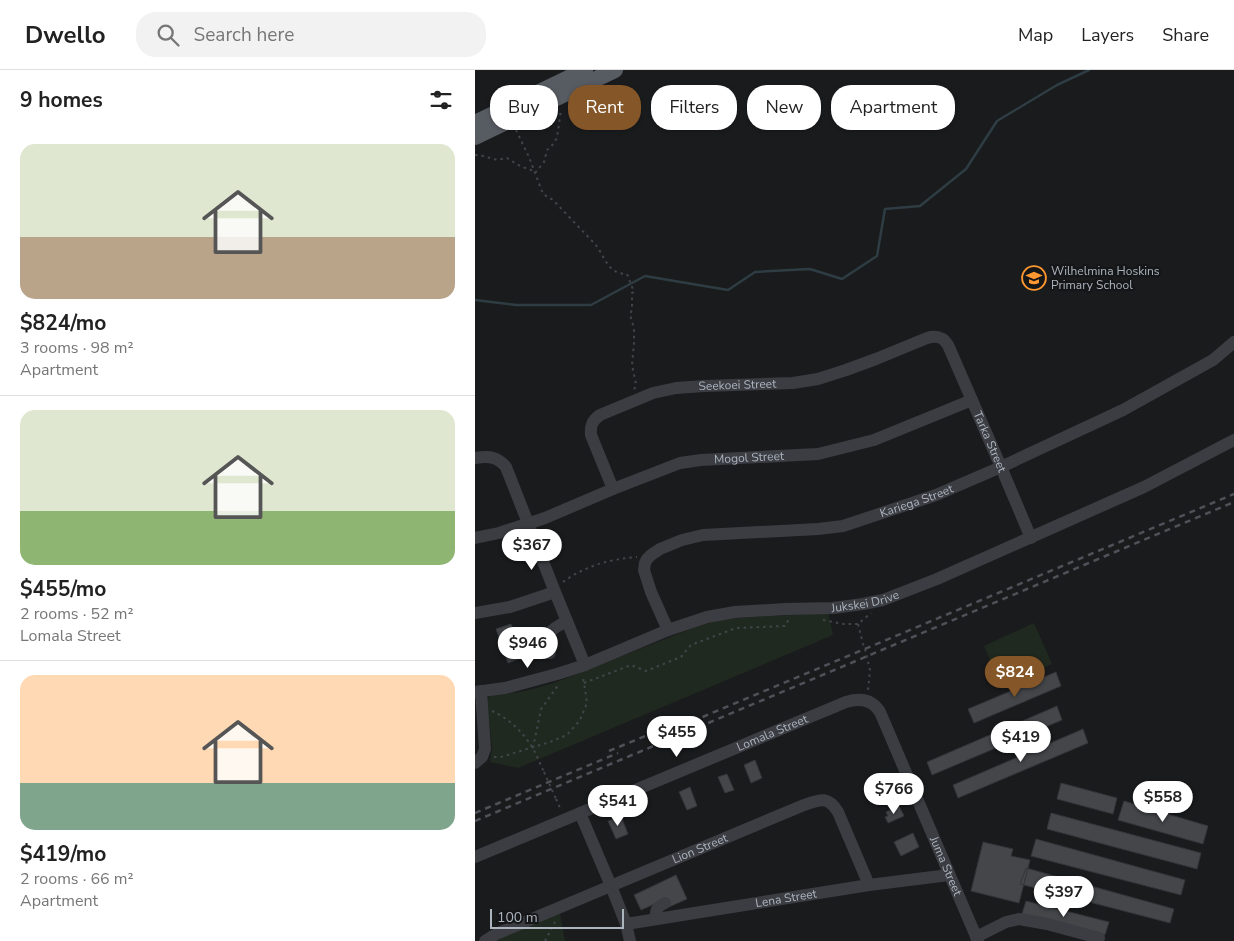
<!DOCTYPE html>
<html lang="en">
<head>
<meta charset="utf-8">
<style>
  body { margin:0; font-family:"Nunito Sans",sans-serif; background:#f2f2f2; color:#222; height:100vh; display:flex; flex-direction:column; font-size:19px; white-space:nowrap }
  * { box-sizing:border-box; margin:0 }
  p { font-size:16px; color:#767676 }
  .icon { flex:none; width:28px; height:28px; fill:none; stroke:currentColor; stroke-width:2; stroke-linecap:round; stroke-linejoin:round }
  .map { position:relative; flex:1; overflow:hidden }
  .panel { display:flex; flex-direction:column; background:#fff; width:475px }
  .panel>* { flex:none }
  .hud { position:absolute; left:15px; top:15px; width:475px; height:45px; display:flex; gap:10px }
  .scale { position:absolute; left:15px; bottom:12px; width:134px; box-sizing:border-box; padding-left:5px; border:2px solid #acb4be; border-top:0; font-size:14px; line-height:18px; white-space:nowrap; color:#acb4be; -webkit-text-stroke:4px #151618; paint-order:stroke }
  .price { position:absolute; translate:-50% -42px; padding:0 11px; border-radius:18px; background:#fff; color:#222; font-size:16px; line-height:32px; filter:drop-shadow(0 1px 2px #0008) }
  .price::after { content:''; position:absolute; left:50%; top:30px; width:15px; height:11px; margin-left:-8px; background:inherit; clip-path:polygon(0 0,100% 0,50% 100%) }
  .price.current { background:#855728; color:#fff }
  ul { padding:0; list-style:none }
  li { display:grid; align-content:center; gap:10px; height:265px; padding:0 20px }
  li+li { border-top:1px solid #e0e0e0 }
  li span { display:grid; place-items:center; height:155px; border-radius:15px; color:#555 }
  li>.icon { margin-inline-start:auto }
  span .icon { width:90px; height:90px; fill:#fffc; stroke-width:1 }
  li b { font-size:21px }
  h2 { display:flex; justify-content:space-between; align-items:center; height:60px; padding:0 20px; font-size:21px }
  .chip { padding:0 18px; border-radius:20px; background:#fff; box-shadow:0 1px 4px #0004; font-size:18px; line-height:45px }
  .chip.current { background:#855728; color:#fff }
  header { display:flex; align-items:center; gap:30px; box-sizing:border-box; height:70px; padding:0 25px; background:#fff; border-bottom:1px solid #e0e0e0 }
  header strong { font-size:24px }
  nav { display:flex; gap:28px; margin-inline-start:auto; font-size:18px }
  .search { width:350px; height:45px; background:#f2f2f2; display:flex; align-items:center; gap:12px; box-sizing:border-box; padding:0 18px; border-radius:20px; color:#767676; font-size:19px }
  main { display:flex; flex:1; min-height:0 }
  .map>svg:first-child { display:block }
  .green { fill:#20291f }
  .lines { fill:none; stroke-linecap:round; stroke-linejoin:round }
  .stream { stroke:#2e3d43; stroke-width:2.5 }
  .building { fill:#44464a; stroke:#343539 }
  .path { stroke:#41454a; stroke-width:2; stroke-dasharray:2.5 4; stroke-linecap:butt }
  .minor { stroke:#3b3d43; stroke-width:12 }
  .major { stroke:#575b62; stroke-width:16 }
  .rail { stroke:#4e5258; stroke-width:2.5; stroke-dasharray:6 5; stroke-linecap:butt }
  .path-bridge { stroke:#41454a; stroke-width:2; stroke-dasharray:2.5 4; stroke-linecap:butt }
  .labels { text-anchor:middle; stroke-width:4.5; stroke-linejoin:round; paint-order:stroke }
  .poi-label { font-size:12px; fill:#acb4be; stroke:#151618; text-anchor:start }
  .street-label { font-size:12px; fill:#acb4be; stroke:#151618 }
</style>
</head>
<body>
<header>
<strong>Dwello</strong>
<div class="search"><svg class="icon" aria-label="search" viewBox="0 0 24 24"><circle cx="10" cy="10" r="6"/><path d="M15 15l6 6"/></svg>Search here</div>
<nav><a>Map</a><a>Layers</a><a>Share</a></nav>
</header>
<main>
<section class="panel">
<h2>9 homes<svg class="icon" aria-label="filters" viewBox="0 0 24 24"><path d="M4 7h16M4 17h16"/><circle cx="9" cy="7" r="2"/><circle cx="15" cy="17" r="2"/></svg></h2>
<ul>
<li><span style="background:linear-gradient(#dfe7d0 60%,#b9a48a 0)"><svg class="icon" aria-label="home" viewBox="0 0 24 24"><path d="M3 11l9-7 9 7M6 9v11h12V9"/></svg></span><div><b>$824/mo</b><p>3 rooms · 98 m²</p><p>Apartment</p></div></li>
<li><span style="background:linear-gradient(#dfe7d0 65%,#8fb573 0)"><svg class="icon" aria-label="home" viewBox="0 0 24 24"><path d="M3 11l9-7 9 7M6 9v11h12V9"/></svg></span><div><b>$455/mo</b><p>2 rooms · 52 m²</p><p>Lomala Street</p></div></li>
<li><span style="background:linear-gradient(#ffd9b3 70%,#7fa58c 0)"><svg class="icon" aria-label="home" viewBox="0 0 24 24"><path d="M3 11l9-7 9 7M6 9v11h12V9"/></svg></span><div><b>$419/mo</b><p>2 rooms · 66 m²</p><p>Apartment</p></div></li>
</ul>
</section>
<div class="map">
<svg width="759" height="871" viewBox="0 0 759 871">
  <rect width="100%" height="100%" fill="#1a1b1d"/>
  <path class="green" d="M353,543l5,22 -315,133 -28,-6 2,-14 -5,-47 3,-5 35,-5 29,-8 139,-55 27,-8 31,-3z
    M559,553l18,41 -50,23 -18,-41z
    M85,843l5,28h-74z"/>
  <g class="lines">
    <path class="stream" d="M0,230l41,5h75l54,-29 83,14 27,-18 55,-3 32,10 35,-23 8,-47 35,-3 46,-37 31,-48 60,-36 32,-15"/>
  </g>
  <path class="building" d="M36,554l4,10 17,-7 6,17 -17,6 3,7 -16,6 -12,-34z
    M581,602l5,14 -87,37 -6,-14z
    M582,636l5,14 -130,55 -5,-13z
    M608,659l5,14 -130,55 -5,-13z
    M280,690l7,18 -11,5 -7,-18z
    M252,704l7,16 -9,3 -7,-16z
    M586,713l56,15 -4,16 -56,-15z
    M215,717l7,19 -10,4 -8,-18z
    M649,731l84,25 -5,18 -85,-24z
    M424,736l5,10 -16,7 -3,-6 3,-1 -2,-4z
    M576,743l150,40 -4,16 -150,-40z
    M146,746l7,18 -12,5 -8,-18z
    M438,763l6,14 -18,9 -7,-14z
    M561,769l149,41 -4,15 -150,-39z
    M508,772l30,7 -2,7 19,4 -11,43 -48,-12z
    M551,798l148,41 -4,14 -150,-39z
    M201,805l11,24 -18,8 -3,-8 -25,11 -7,-15z
    M551,831l83,21 -4,13 -84,-18z"/>
  <g class="lines">
    <path class="path" d="M41,60l13,27 14,37 10,6 42,44c10,12 12,30 32,30l7,18 -2,1v16l-2,6 4,13v15l-2,22 4,19 -2,6
      M0,85l8,1 14,4 10,-2 13,8 11,4 4,3 9,-11 3,-12 4,-3 6,-9 4,-28
      M88,512c22,-16 47,-23 74,-25
      M348,550l21,4h14l13,-11
      M383,554l5,20 2,5 5,21 -2,20
      M109,613l47,-18 15,6 35,-14 10,-12 45,-17 49,-2 4,-7
      M17,641c16,7 31,21 40,36 5,8 8,17 12,25
      M58,678l8,-39 18,-25
      M19,687h7l49,-15 17,-7 13,-15 7,-17 -2,-14 -2,-11
      M81,729l5,11
      M70,871l10,-19"/>
    <g class="minor">
      <path d="M0,388c13,-2 22,-2 31,9l49,125 30,73"/>
      <path id="s1" d="M138,419l-22,-54c-1,-10 2,-15 9,-20l53,-22 23,-5 28,-2 89,-3 25,-4 28,-9 30,-11 51,-21c10,-3 16,-1 21,7l53,122 30,71"/>
      <path id="s2" d="M0,468l24,-5 46,-15 68,-29 67,-26 21,-3 117,-6 56,-14 98,-40"/>
      <path d="M0,543l35,-6 45,-15"/>
      <path id="s3" d="M193,560l-17,-38 -7,-22 1,-7 2,-4 4,-4 9,-6 22,-9 21,-5 115,-6 25,-3 93,-31 65,-28 122,-57 90,-50 21,-18"/>
      <path d="M75,583c-7,-19 1,-24 17,-32"/>
      <path id="s4" d="M0,622l30,-4 52,-14 28,-9 83,-35 39,-13 28,-5 51,-3 47,-1 30,-4 20,-4 54,-21 207,-92 90,-47"/>
      <path d="M0,693l7,-6 3,-8 -4,-58"/>
      <path d="M105,743l31,73 15,38 4,17"/>
      <path id="s5" d="M0,787l371,-155c13,-4 26,-3 34,10l98,229"/>
      <path d="M181,849c-1,-9 1,-12 9,-16"/>
      <path id="s6" d="M151,854l243,-39 80,-10"/>
      <path d="M501,867l30,-15 13,-3 28,5 52,14"/>
      <path id="s7" d="M10,871l11,-7 308,-129c17,-6 24,-9 34,7l31,73"/>
    </g>
    <path class="major" d="M0,53l110,-53
      M0,67l140,-67"/>
    <path class="rail" d="M187,664l572,-240
      M134,681l58,-24
      M0,743l143,-60
      M0,751l759,-319"/>
    <path class="path-bridge" d="M69,702l12,27"/>
  </g>
  <defs>
    <g id="school-ring" transform="scale(1.25)"><circle r="9.5" fill="#151618" stroke="#ff9730" stroke-width="1.5"/><path d="M0-5L7-2L0 1L-7-2ZM-4 1L0 2.5L4 1V4Q0 6-4 4Z" fill="#ff9730"/></g>
  </defs>
  <g fill-rule="evenodd">
    <use href="#school-ring" x="559" y="208"/>
  </g>
  <g class="labels">
    <g class="poi-label">
      <text x="576" y="205">Wilhelmina Hoskins<tspan x="576" dy="14">Primary School</tspan></text>
    </g>
    <g class="street-label">
      <text dy="4" stroke="none"><textPath href="#s1" startOffset="224">Seekoei Street</textPath></text>
      <text dy="4" stroke="none"><textPath href="#s1" startOffset="551">Tarka Street</textPath></text>
      <text dy="4" stroke="none"><textPath href="#s2" startOffset="288">Mogol Street</textPath></text>
      <text dy="4" stroke="none"><textPath href="#s3" startOffset="356">Kariega Street</textPath></text>
      <text dy="4" stroke="none"><textPath href="#s4" startOffset="404">Jukskei Drive</textPath></text>
      <text dy="4" stroke="none"><textPath href="#s5" startOffset="322">Lomala Street</textPath></text>
      <text dy="4" stroke="none"><textPath href="#s7" startOffset="234">Lion Street</textPath></text>
      <text dy="4" stroke="none"><textPath href="#s5" startOffset="608">Juma Street</textPath></text>
      <text dy="4" stroke="none"><textPath href="#s6" startOffset="162">Lena Street</textPath></text>
    </g>
  </g>
</svg>
<div class="scale">100 m</div>
<b class="price" style="left:57px;top:501px">$367</b>
<b class="price" style="left:53px;top:599px">$946</b>
<b class="price current" style="left:540px;top:628px">$824</b>
<b class="price" style="left:202px;top:688px">$455</b>
<b class="price" style="left:546px;top:693px">$419</b>
<b class="price" style="left:419px;top:745px">$766</b>
<b class="price" style="left:688px;top:753px">$558</b>
<b class="price" style="left:143px;top:757px">$541</b>
<b class="price" style="left:589px;top:848px">$397</b>
<div class="hud">
<a class="chip">Buy</a>
<a class="chip current">Rent</a>
<a class="chip">Filters</a>
<a class="chip">New</a>
<a class="chip">Apartment</a>
</div>
</div>
</main>
</body>
</html>
